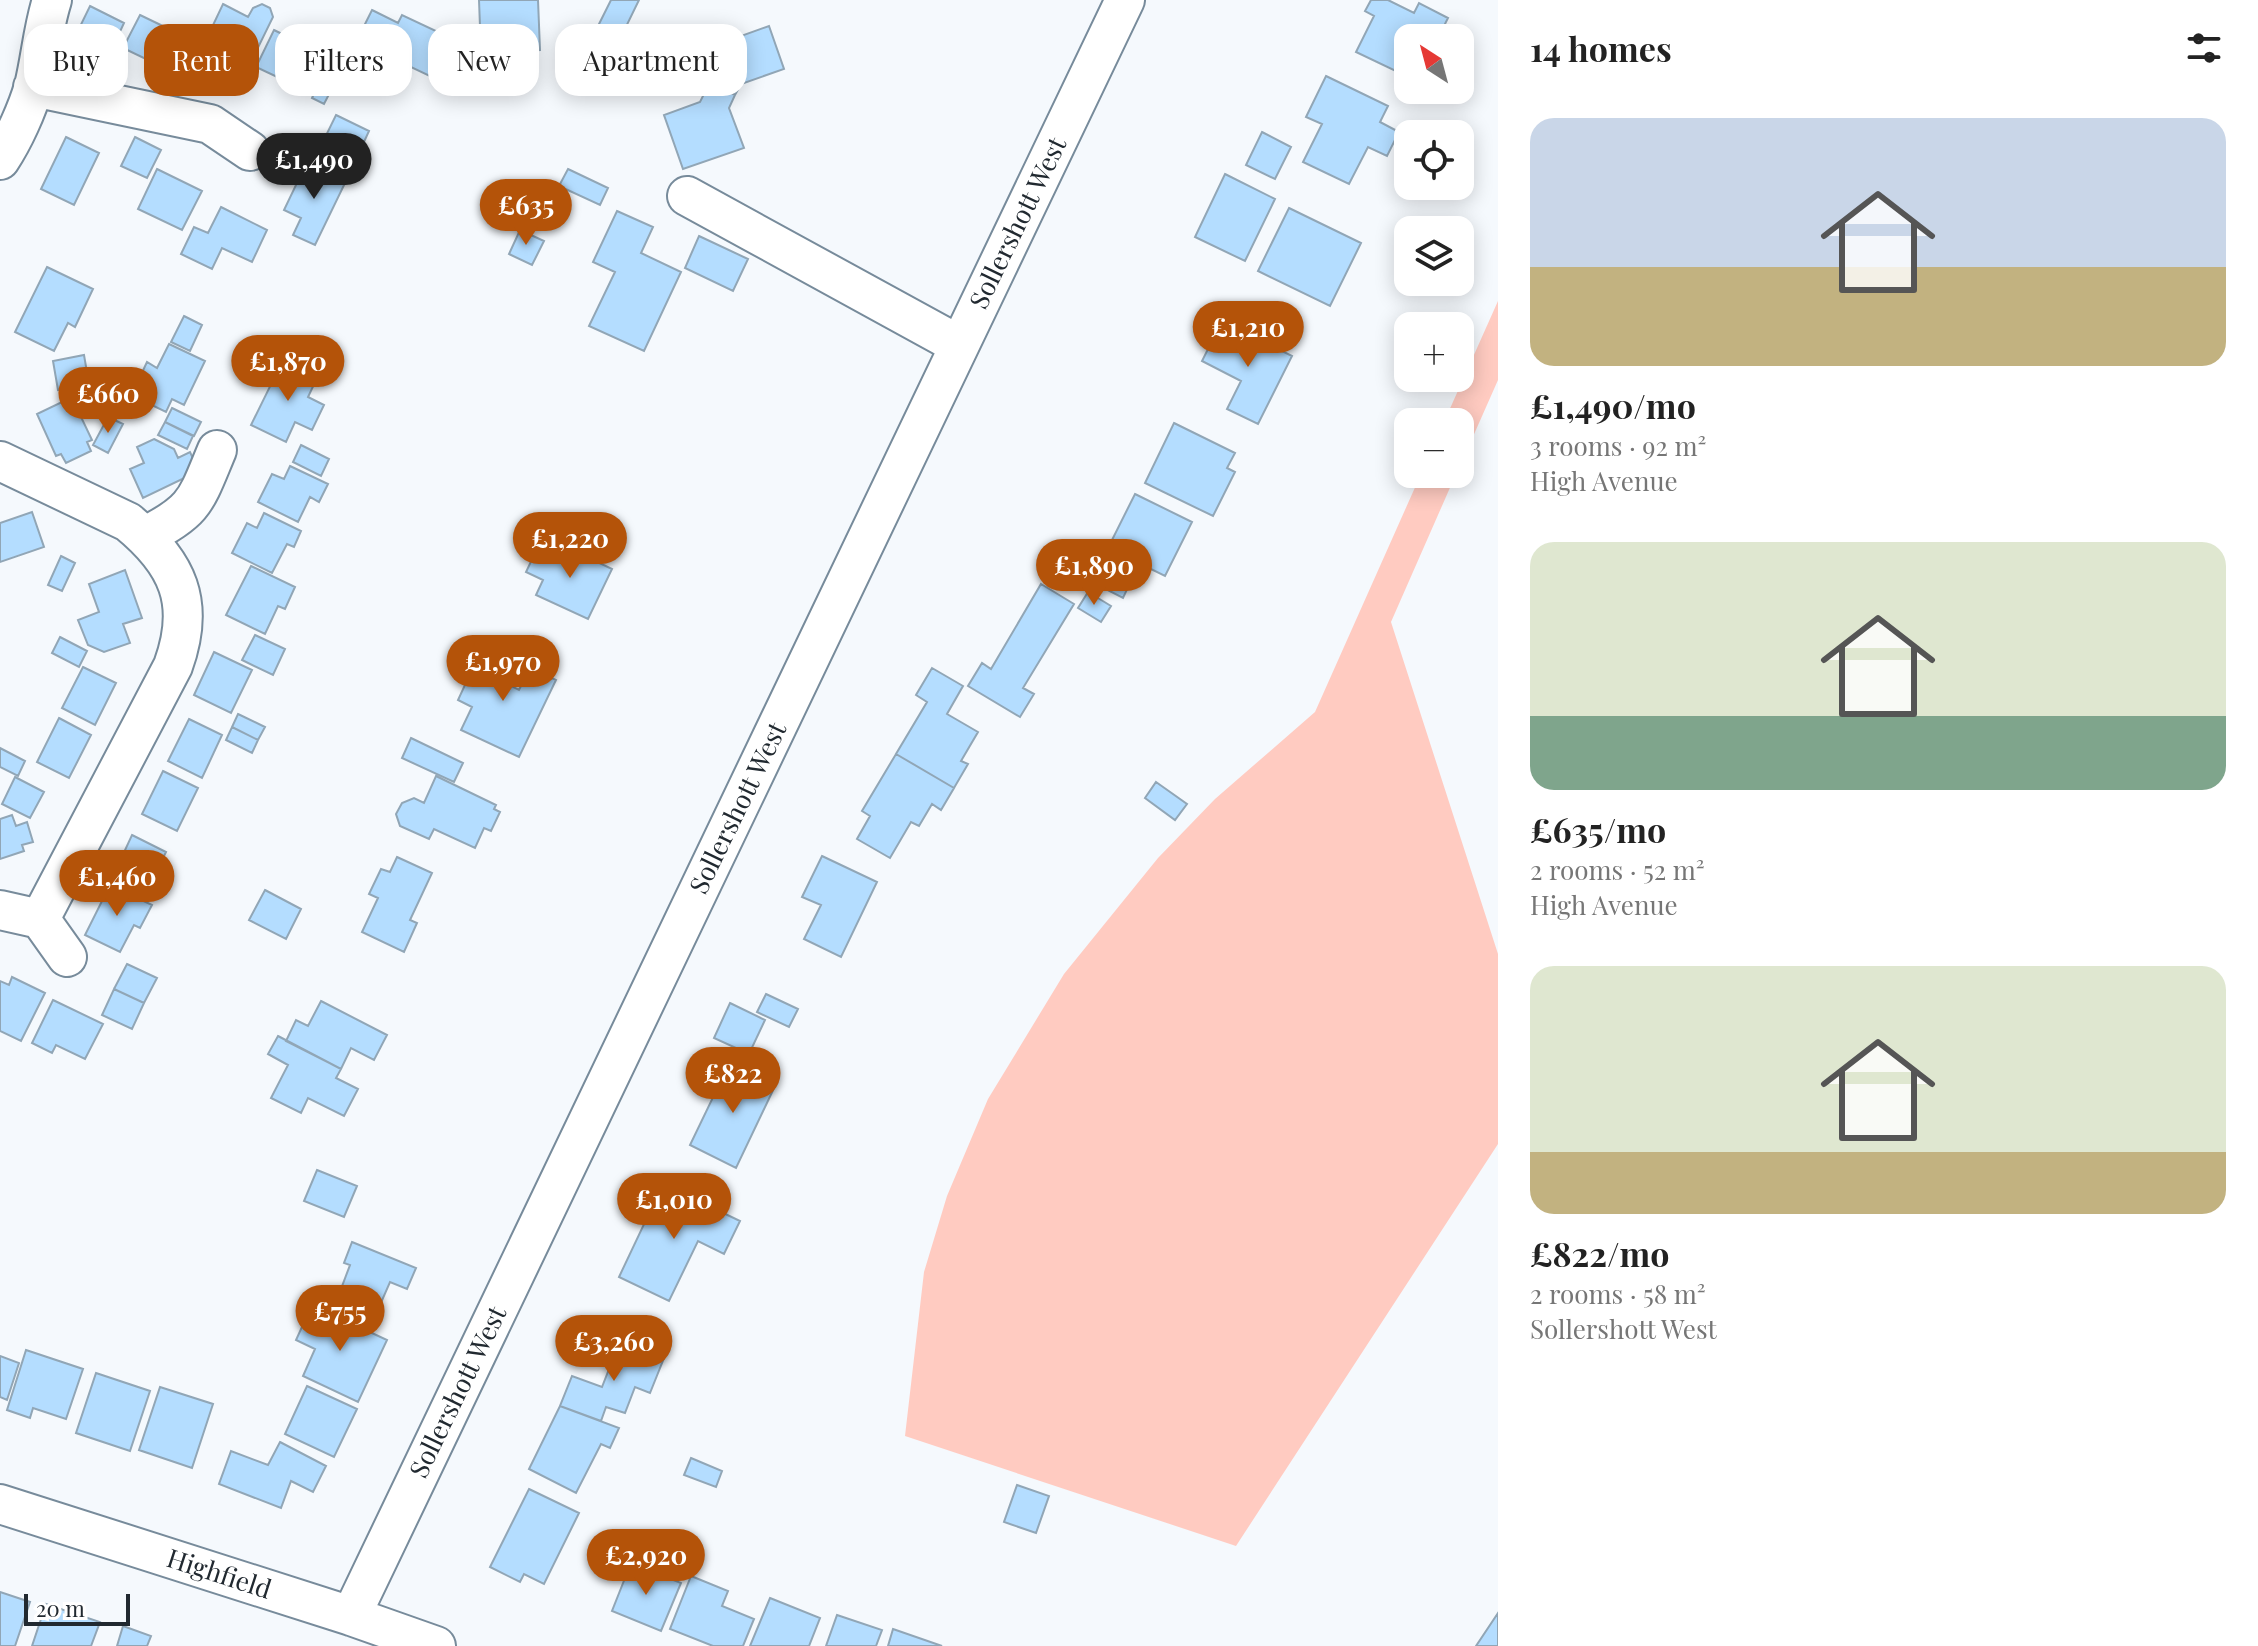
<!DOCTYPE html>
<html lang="en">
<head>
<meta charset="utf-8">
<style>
  body { margin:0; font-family:"Playfair Display",serif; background:#f6f6f6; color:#222; height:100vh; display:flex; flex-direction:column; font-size:30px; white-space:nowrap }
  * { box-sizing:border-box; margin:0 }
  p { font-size:26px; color:#767676 }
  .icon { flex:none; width:44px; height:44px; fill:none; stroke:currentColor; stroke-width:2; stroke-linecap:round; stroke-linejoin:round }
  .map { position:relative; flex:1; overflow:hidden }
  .details { display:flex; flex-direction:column; background:#fff; width:760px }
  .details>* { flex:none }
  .banner { position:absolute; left:24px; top:24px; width:760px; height:72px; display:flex; gap:16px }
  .needle { width:52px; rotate:324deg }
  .controls { position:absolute; left:1394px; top:24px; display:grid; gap:16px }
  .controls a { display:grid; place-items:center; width:80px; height:80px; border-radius:16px; background:#fff; box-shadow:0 4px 20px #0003; font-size:40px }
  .scale { position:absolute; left:24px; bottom:20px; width:106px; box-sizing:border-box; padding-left:8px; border:4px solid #212930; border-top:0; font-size:22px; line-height:28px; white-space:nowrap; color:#212930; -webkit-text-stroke:6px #fff; paint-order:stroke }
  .price { position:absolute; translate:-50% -68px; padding:0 18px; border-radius:28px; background:#b45309; color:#fff; font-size:26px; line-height:52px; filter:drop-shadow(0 2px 4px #0008) }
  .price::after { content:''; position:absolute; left:50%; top:48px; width:24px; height:18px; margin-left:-12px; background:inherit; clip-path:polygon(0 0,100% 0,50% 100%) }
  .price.current { background:#222; color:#fff }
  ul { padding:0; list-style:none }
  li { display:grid; align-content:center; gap:16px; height:424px; padding:0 32px }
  li span { display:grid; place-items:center; height:248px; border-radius:24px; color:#555 }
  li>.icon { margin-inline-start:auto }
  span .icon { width:144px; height:144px; fill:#fffc; stroke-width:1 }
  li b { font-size:34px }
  h2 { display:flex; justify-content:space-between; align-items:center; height:96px; padding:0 32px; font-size:34px }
  .chip { padding:0 28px; border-radius:24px; background:#fff; box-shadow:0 4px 20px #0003; font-size:28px; line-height:72px }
  .chip.current { background:#b45309; color:#fff }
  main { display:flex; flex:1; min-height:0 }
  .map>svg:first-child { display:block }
  .green { fill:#ffcbc1 }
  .building { fill:#b4ddff; stroke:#91a6b6; stroke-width:2 }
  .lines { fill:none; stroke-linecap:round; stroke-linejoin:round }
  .minor-casing { stroke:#778b9b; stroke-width:42 }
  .minor { stroke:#fff; stroke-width:38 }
  .labels { text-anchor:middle; stroke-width:6; stroke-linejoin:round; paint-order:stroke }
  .street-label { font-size:26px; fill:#212930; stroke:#fff }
</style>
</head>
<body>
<main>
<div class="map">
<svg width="1498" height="1646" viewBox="0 0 1498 1646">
  <rect width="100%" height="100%" fill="#f5f9fd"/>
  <path class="green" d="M1498,301v79l-38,86v-44h-16z
    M1421,474h35l-65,148 107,332v190l-262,402 -331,-110 19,-164 23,-76 41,-97 76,-125 94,-116 57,-59 100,-87z"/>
  <path class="building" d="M479,0h59l2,50 -59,3z
    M611,0h28l-18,37 -23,-11z
    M1371,0h17l26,13 5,-10 29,15 -10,20h-30v29l-2,-1 -4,8 -46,-22 18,-36 -9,-5z
    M223,4l25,13 5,-9 9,-4 8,4 3,9 -23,47 -45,-22z
    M90,6l34,17 -19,41 -35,-17z
    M372,10l26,13 4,-8 53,25 -19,39 -48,-23 -8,16 -14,-7 -9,7 -8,-4 -2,-8z
    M140,15l54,26 -17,33 -54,-26z
    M769,26l15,43 -43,15 -6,11 -25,-13 9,-18 -6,-18z
    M658,27l22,11 -11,24 -23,-11z
    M274,30l53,26 -18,36 -53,-25z
    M638,54l28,13 -10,20 -28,-14z
    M326,66l14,7 -16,31 -12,-6z
    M1326,76l62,30 -8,16 19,10 -12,24 -19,-9 -19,37 -46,-22 19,-38 -16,-7z
    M710,82l25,13 -6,13 15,40 -61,21 -19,-54 36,-13z
    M336,115l33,16 -11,24 11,5 -9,19 -45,-21z
    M1262,132l29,15 -16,32 -29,-14z
    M66,137l33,16 -25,52 -33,-16z
    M135,137l26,13 -14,28 -26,-12z
    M307,162l39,19 -31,64 -22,-10 8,-17 -17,-8z
    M157,169l45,22 -20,39 -44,-21z
    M568,169l40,19 -8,17 -41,-19z
    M1225,174l50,25 -30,62 -50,-24z
    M221,207l46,23 -15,32 -30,-14 -10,21 -31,-15 13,-27 14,6z
    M1289,208l72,35 -31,63 -72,-35z
    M617,211l36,16 -12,26 40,19 -37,79 -55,-25 26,-54 -22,-10z
    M520,230l24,11 -12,24 -23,-11z
    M699,236l49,23 -15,32 -48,-23z
    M47,267l46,22 -18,38 -7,-4 -14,28 -39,-19z
    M184,316l18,9 -12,26 -19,-9z
    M1222,321l70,35 -34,68 -31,-15 14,-28 -39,-20z
    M169,344l36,17 -21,44 -12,-6 -6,13 -35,-17 -2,-7 4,-9 7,-2 7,-15 10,6z
    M84,355l5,29 -31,6 -5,-29z
    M283,360l35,16 -10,21 16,8 -12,25 -17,-8 -9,20 -35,-17z
    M89,389l10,20 -18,8 11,23 -5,2 4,9 -25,12 -5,-9 -5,2 -19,-42z
    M172,408l29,14 -7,14 -29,-14z
    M108,417l15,7 -15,29 -15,-8z
    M165,422l28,14 -6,13 -29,-14z
    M1174,423l61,30 -8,15 8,4 -22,44 -68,-33z
    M154,439l20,10 4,9 12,-6 9,19 -56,27 -13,-29 14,-6 -7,-16z
    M301,445l28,14 -8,17 -28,-14z
    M290,466l38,18 -9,18 -9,-5 -12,25 -40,-20 14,-28 12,5z
    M1135,494l57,28 -27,54 -57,-28z
    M32,512l12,35 -44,15v-39z
    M264,513l37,18 -7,16 -7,-3 -15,29 -40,-20 15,-30 10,5z
    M560,544l52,25 -24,50 -52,-24 7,-15 -17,-8 10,-21 17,8z
    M61,556l14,7 -13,28 -14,-6z
    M1100,565l31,16 -8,17 -31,-16z
    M251,566l44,21 -10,22 -7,-3 -13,28 -39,-19z
    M125,570l17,48 -19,6 7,19 -26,9 -16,-7 -10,-25 21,-8 -10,-28z
    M1041,584l33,20 -51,84 11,6 -14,23 -52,-31 14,-23 9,6z
    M1088,592l23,14 -10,16 -23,-14z
    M255,635l30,14 -12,26 -31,-15z
    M60,637l27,14 -8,16 -27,-14z
    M483,646l28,14 -10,21 18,9 11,-22 26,12 -37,77 -58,-27 11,-23 -14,-7z
    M214,652l38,18 -21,43 -37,-18z
    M83,667l33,16 -21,42 -33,-17z
    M932,668l31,18 -16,28 31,18 -17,29 7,3 -14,24 -58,-34 31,-52 -11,-7z
    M238,714l27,13 -7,13 -26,-13z
    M59,718l32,17 -22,43 -32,-16z
    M189,719l33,16 -20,43 -34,-17z
    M232,727l26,13 -6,13 -26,-13z
    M411,738l52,25 -9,19 -52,-24z
    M0,748l25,13 -7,15 -18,-9z
    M896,754l58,34 -13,22 -9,-6 -13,22 -8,-4 -21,36 -33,-19 13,-23 -8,-5z
    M163,771l35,17 -21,43 -35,-17z
    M436,776l60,29 -2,4 6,3 -9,19 -7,-3 -9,20 -41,-19 -5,10 -29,-13 -4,-12 6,-11 12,-5 10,5z
    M15,777l29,15 -14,26 -28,-14z
    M1156,782l31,22 -12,16 -30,-22z
    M12,815l4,11 11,-4 6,20 -11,3 2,6 -24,8v-40z
    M132,835l34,17 -20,40 -33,-16z
    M822,856l55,26 -36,75 -37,-18 17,-34 -19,-8z
    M397,857l35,16 -22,47 7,3 -13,29 -42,-20 16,-34 -9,-4 12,-25 9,3z
    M110,885l42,20 -12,23 -6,-3 -14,27 -35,-17z
    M265,890l36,19 -15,30 -37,-19z
    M127,964l30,14 -13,25 -30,-14z
    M12,977l33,16 -24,48 -21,-10v-50l9,4z
    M114,989l30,14 -12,26 -30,-14z
    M766,994l32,15 -9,18 -32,-15z
    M53,1000l50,24 -18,35 -29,-14 -4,8 -20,-10z
    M321,1001l66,34 -13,25 -23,-12 -10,21 -55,-28 10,-21 12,6z
    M730,1003l35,17 -16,34 -35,-16z
    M278,1036l63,33 -5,9 22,11 -14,27 -36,-18 -7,15 -30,-15 17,-33 -20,-11z
    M730,1062l46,22 -40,84 -46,-23z
    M317,1170l40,16 -13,31 -40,-16z
    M663,1184l77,37 -16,33 -26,-13 -29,60 -50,-24z
    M352,1242l64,26 -9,21 -17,-7 -17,39 -38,-16 15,-40 -6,-2z
    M312,1305l75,35 -29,62 -55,-26 12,-27 -19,-9z
    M620,1341l44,17 -14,35 -15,-6 -10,26 -19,-6 -5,14 -41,-15 12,-30 30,11z
    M26,1350l57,19 -17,50 -33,-11 -3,10 -23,-8z
    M0,1356l19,7 -12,37 -7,-3z
    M96,1373l54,18 -20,60 -54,-18z
    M307,1386l50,23 -23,48 -49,-23z
    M160,1387l53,17 -21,64 -53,-18z
    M560,1406l59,22 -9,20 -9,-4 -25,49 -47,-24z
    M280,1442l46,24 -13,26 -22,-11 -10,27 -62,-24 12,-33 37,14z
    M691,1458l31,13 -6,16 -32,-12z
    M1017,1485l32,11 -13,37 -32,-11z
    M529,1489l50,24 -35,71 -20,-10 -4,8 -30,-15z
    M631,1563l50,20 -20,48 -49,-20z
    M691,1576l37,15 -6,15 32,13 -11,27h-30l-43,-17z
    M0,1592l30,10 -15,44h-15z
    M770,1598l50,20 -11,28h-59z
    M46,1604l54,18 -9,24h-59z
    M1498,1613v33h-22z
    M837,1615l45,15 -6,16h-50z
    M123,1626l28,10 -4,10h-30z
    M893,1629l49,17h-54z"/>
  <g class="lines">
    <g class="minor-casing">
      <path id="minor" d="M33,87l177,37 40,27
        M0,160c14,-21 27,-50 34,-74 7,-29 9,-58 18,-86
        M687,196l272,149
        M0,461l128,61c50,41 68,81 45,144l-133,253
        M145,536c51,-25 51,-36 72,-86
        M0,910l40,9 27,38
        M0,1504l351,112 85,30
        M351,1616l774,-1616"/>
    </g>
    <use href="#minor" class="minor"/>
  </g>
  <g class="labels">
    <g class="street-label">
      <text transform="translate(1018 223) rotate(-64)" y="9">Sollershott West</text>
      <text transform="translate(738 808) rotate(-64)" y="9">Sollershott West</text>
      <text transform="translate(458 1392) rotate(-64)" y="9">Sollershott West</text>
      <text transform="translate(219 1574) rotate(18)" y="9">Highfield</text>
    </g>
  </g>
</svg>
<div class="controls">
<a><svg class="needle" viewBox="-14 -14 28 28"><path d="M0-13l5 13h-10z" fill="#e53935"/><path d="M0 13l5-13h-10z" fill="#767676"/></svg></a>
<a><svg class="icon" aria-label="locate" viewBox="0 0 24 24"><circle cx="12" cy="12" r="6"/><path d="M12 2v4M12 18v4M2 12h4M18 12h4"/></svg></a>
<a><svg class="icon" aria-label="layers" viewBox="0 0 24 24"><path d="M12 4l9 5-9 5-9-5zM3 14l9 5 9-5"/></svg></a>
<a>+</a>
<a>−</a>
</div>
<div class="scale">20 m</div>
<b class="price current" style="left:314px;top:201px">£1,490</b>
<b class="price" style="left:526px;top:247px">£635</b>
<b class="price" style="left:1248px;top:369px">£1,210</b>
<b class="price" style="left:288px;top:403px">£1,870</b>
<b class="price" style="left:108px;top:435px">£660</b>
<b class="price" style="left:570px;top:580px">£1,220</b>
<b class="price" style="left:1094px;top:607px">£1,890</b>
<b class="price" style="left:503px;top:703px">£1,970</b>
<b class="price" style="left:117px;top:918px">£1,460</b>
<b class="price" style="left:733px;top:1115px">£822</b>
<b class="price" style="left:674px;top:1241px">£1,010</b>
<b class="price" style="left:340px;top:1353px">£755</b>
<b class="price" style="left:614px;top:1383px">£3,260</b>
<b class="price" style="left:646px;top:1597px">£2,920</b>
<div class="banner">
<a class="chip">Buy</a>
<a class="chip current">Rent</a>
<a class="chip">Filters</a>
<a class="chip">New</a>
<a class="chip">Apartment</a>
</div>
</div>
<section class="details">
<h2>14 homes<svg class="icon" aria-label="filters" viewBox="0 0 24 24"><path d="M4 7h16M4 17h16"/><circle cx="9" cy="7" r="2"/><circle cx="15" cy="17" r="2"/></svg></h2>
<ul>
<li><span style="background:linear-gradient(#c9d6e8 60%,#c2b280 0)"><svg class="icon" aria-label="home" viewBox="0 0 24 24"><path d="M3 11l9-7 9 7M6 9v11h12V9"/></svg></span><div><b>£1,490/mo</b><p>3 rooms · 92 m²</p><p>High Avenue</p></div></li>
<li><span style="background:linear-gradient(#dfe7d0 70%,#7fa58c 0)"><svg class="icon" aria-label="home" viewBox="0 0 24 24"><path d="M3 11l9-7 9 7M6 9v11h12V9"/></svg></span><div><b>£635/mo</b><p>2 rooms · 52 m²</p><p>High Avenue</p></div></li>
<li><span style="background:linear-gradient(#dfe7d0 75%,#c2b280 0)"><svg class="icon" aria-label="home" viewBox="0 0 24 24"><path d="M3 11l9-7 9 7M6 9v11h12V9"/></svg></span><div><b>£822/mo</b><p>2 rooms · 58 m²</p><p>Sollershott West</p></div></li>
</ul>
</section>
</main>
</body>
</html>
